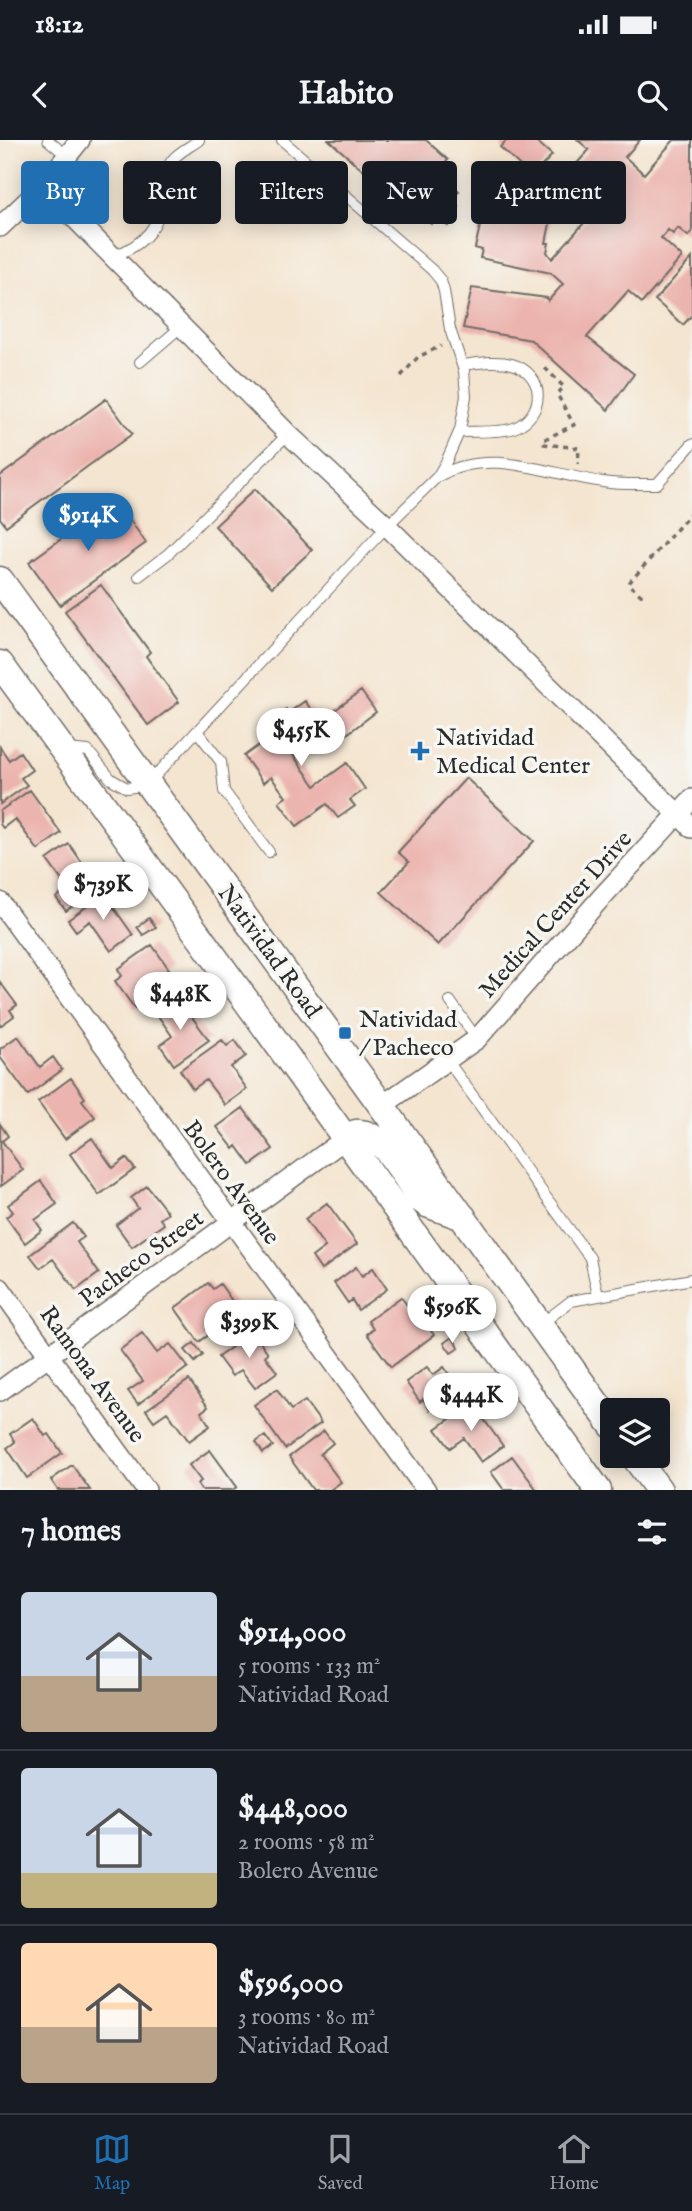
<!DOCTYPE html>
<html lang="en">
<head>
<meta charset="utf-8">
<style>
  body { margin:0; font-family:"IM FELL English",serif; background:#242831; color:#f1f3f6; height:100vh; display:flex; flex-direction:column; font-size:26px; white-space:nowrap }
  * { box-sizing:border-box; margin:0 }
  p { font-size:23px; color:#9ea1a6 }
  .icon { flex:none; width:38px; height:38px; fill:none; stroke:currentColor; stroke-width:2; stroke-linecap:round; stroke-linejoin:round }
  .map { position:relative; height:1350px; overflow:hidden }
  .sheet { display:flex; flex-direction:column; background:#171b24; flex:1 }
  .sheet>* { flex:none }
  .top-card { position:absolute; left:21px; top:21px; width:651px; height:63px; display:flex; gap:14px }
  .tools { position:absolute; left:600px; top:1258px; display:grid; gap:14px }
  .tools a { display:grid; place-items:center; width:70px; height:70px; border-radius:7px; background:#171b24; box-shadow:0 4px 18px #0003; font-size:35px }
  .price { position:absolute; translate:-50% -60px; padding:0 16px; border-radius:24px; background:#fff; color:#222; font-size:23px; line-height:46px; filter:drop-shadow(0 2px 4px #0008) }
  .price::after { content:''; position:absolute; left:50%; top:42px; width:21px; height:16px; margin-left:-10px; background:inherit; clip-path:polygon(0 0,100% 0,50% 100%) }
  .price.selected { background:#1f6fb2; color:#fff }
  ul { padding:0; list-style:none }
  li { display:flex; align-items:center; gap:21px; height:175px; padding:0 21px }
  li+li { border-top:2px solid #363941 }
  li span { display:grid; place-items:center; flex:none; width:196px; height:140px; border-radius:7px; color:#555 }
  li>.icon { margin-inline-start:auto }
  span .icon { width:84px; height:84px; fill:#fffc; stroke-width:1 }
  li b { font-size:30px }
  h2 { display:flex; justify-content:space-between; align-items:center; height:84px; padding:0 21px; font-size:30px }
  .pill { padding:0 24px; border-radius:7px; background:#171b24; box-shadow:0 4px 18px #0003; font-size:24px; line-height:63px }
  .pill.selected { background:#1f6fb2; color:#fff }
  .status { display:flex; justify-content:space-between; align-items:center; height:49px; padding:0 35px; background:#171b24; direction:ltr }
  .status svg { height:19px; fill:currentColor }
  header { display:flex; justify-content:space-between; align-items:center; height:91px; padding:0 21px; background:#171b24; font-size:32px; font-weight:800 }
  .tabs { display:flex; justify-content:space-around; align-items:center; height:98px; border-top:2px solid #363941; background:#171b24; font-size:19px; color:#9ea1a6 }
  .tabs a { display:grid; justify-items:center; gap:4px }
  .tabs .selected { color:#1f6fb2 }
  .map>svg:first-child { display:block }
  .building { fill:#ecb4ae }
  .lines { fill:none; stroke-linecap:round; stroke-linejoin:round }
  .service-casing { stroke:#716c65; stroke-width:12 }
  .minor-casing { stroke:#716c65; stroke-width:22 }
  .secondary-casing { stroke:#716c65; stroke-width:29 }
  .path { stroke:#716c65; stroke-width:3.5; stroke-dasharray:5 5; stroke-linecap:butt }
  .service { stroke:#fff; stroke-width:10 }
  .minor { stroke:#fff; stroke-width:19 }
  .secondary { stroke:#fff; stroke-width:26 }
  .poi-dot { fill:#1f6fb2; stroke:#f6f6f2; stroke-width:2.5 }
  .labels { text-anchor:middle; stroke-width:7; stroke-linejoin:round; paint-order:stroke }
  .poi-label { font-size:24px; fill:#2b2b2b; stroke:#f6f6f2; text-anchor:start }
  .street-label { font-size:24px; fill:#2b2b2b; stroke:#f6f6f2 }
</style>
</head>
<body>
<div class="status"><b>18:12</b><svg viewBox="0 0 49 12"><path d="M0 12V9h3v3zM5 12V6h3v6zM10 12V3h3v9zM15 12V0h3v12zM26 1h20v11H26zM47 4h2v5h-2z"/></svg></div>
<header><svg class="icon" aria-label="back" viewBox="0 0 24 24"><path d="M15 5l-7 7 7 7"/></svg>Habito<svg class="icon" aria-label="search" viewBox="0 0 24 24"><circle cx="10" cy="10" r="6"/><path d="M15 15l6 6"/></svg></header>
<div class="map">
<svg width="692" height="1350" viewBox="0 0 692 1350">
  <rect width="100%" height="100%" fill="#f6f6f2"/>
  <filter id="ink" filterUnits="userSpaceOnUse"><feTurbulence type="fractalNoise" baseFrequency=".0143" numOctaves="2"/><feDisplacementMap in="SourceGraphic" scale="14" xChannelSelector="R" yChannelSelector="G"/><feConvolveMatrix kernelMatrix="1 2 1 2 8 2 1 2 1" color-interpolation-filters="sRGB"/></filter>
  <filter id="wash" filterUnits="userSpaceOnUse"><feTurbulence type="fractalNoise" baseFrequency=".00686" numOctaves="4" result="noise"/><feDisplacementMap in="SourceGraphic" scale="28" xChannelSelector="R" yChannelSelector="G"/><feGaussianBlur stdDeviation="1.57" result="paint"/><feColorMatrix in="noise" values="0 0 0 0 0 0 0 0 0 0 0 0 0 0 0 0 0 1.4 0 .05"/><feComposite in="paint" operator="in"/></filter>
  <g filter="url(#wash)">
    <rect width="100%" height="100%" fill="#f4e5d0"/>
    <g id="blocks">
      <path class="building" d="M329,0h97l22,20 -11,12 22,19 -7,10 7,6 -11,19 -13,-8 -4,6 -23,-20 -3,4z
        M507,0h28l17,15 -20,22 -32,-30z
        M578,0h62l-15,17 19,17 30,-34h18v91l-4,5 -10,-8 -5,6 -5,-4 -7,8 21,19 -40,46 -14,-12 -41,46 47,37 -26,36 -77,-70 -68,-12 9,-40 75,10 1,3 15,-17 -12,-11 -71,-15 2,-8 -7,-2 12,-53 56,12 -2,5 11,2 -6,29h3l-2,9 5,7 56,-63 -10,-9 -30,33 -23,-21 44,-49z
        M692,118v57l-9,10 -28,-25z
        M106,259l26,35 -126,92 -6,-8v-42z
        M255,349l57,61 -40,37 -57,-61z
        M116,360l30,43 -86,62 -31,-43z
        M101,445l49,67 -4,4 33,46 -31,23 -83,-114z
        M361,551l15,21 -37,28 -16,-21z
        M305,561l19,26 -33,25 24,34 32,-23 18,26 -15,11 5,6 -17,12 -11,-14 -30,22 -18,-24 7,-5 -15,-20 -8,6 -19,-27 30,-22 -8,-10 20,-15 2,4z
        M0,607l9,13 11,-8 12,18 -11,8 6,7 -27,19z
        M466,638l68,63 -96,104 -57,-53 28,-30 -11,-10z
        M30,650l31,43 -23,17 -23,-31 -12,9 -3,-4v-13z
        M69,704l30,42 -33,25 -10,-13 12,-9 -21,-29z
        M104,754l29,41 -22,16 -21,-30 -14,10 -8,-11z
        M149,778l7,9 -13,8 -6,-8z
        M152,805l17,24 -22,16 7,10 -19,14 -20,-28 7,-5 -4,-7z
        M0,842l17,23 -7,5 4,6 -14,10z
        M177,857l32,43 -35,25 -14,-20 12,-9 -16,-23z
        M18,896l22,31 13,-10 9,13 -34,25 -28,-38v-8z
        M222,900l5,6 8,-6 11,16 -15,11 16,22 -22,16 -19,-25 -13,9 -13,-19z
        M71,938l14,20 -3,2 13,17 -30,22 -27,-37z
        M243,968l30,41 -22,16 -14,-19 -3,3 -17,-22z
        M0,984l8,12 -6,5 21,29 -22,16z
        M92,998l21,30 13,-10 9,11 -36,26 -29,-41z
        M41,1041l16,23 -22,16 7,10 -17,13 -19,-26 7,-5 -5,-7z
        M147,1046l21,27 -8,6 4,5 -32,23 -16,-22 22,-17 -7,-10z
        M327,1063l30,41 -36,26 -9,-13 13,-10 -20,-28z
        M73,1083l11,14 -7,5 22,31 -23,17 -23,-31 -13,9 -10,-13z
        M356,1127l6,9 11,-8 14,21 -29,21 -6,-10 -4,3 -14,-20z
        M208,1143l5,6 7,-5 20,28 -41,30 -24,-34z
        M401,1157l11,15 3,-2 19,25 -43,32 -24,-33 6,-5 -5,-8z
        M253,1192l15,21 -3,3 12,16 -22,16 -14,-18 -9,6 -14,-19z
        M142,1193l15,20 13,-9 18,23 -50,37 -10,-13 15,-10 -23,-31z
        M452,1197l7,11 -8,5 -7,-10z
        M194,1203l9,12 -8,7 -10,-12z
        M427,1227l6,8 11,-8 15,22 -29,21 -7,-11 -3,3 -14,-20z
        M189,1240l19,27 -7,5 9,14 -21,15 -22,-29 -13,9 -8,-11z
        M489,1247l7,10 -9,7 -7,-9z
        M277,1249l14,21 14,-9 16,22 -36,26 -31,-44z
        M472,1263l31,43 -22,16 -17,-24 -14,10 -14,-19z
        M33,1278l12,18 4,-2 13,19 -35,25 -20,-30 8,-6 -5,-8z
        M324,1291l9,12 -13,11 21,28 -11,8h-17l-24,-33z
        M265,1296l8,10 -10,7 -7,-11z
        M210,1310l27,37 -5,3h-31l-4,-6 4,-3 -12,-16z
        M512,1316l25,34h-33l-13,-18z
        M72,1325l18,25h-32l-7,-10z"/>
    </g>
  </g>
  <g filter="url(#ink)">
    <use href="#blocks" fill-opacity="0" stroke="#716c65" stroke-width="2"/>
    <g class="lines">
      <g class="service-casing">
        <path id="service" d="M48,0l19,16
          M113,116c32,-11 47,-30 52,-64 1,-8 1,-20 4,-27 5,-11 21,-18 30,-25
          M140,222l42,-36
          M459,292c15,-1 42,1 55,-4 32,-13 32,-54 -2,-64 -16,-4 -33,-1 -49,1
          M439,336c51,-30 110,-1 164,6 17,3 36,2 54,2l35,-40
          M139,436l29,-22 120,-120
          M197,591l24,31 3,29 45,61
          M67,609l21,2 23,28 16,9 20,-3 240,-259 50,-49 9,-15 14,-32 6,-34 -2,-25 -14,-42 -6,-38 -3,-10 -9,-11 -150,-130
          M450,861l27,38
          M447,920l143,198 8,38
          M541,1184l30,-23 121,-22"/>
      </g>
      <g class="minor-casing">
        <path id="minor" d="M43,46l245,248 99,92 305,302
          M0,87l43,-41 37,-46
          M0,762l426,588
          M383,965l94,-66 123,-140 92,-100
          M0,1148l146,202
          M0,1251l345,-252"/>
      </g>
      <g class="secondary-casing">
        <path id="secondary" d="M0,440c203,283 410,562 612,845
          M0,524l256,350 342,476
          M345,999c5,-3 9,-7 15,-6 23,0 48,48 60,66l7,5 36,13
          M634,1316l25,34"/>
      </g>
      <path class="path" d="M545,228l19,19 -7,7 17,31 -31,15 1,4 35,4 -1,16
        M401,236l17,-19 23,-11
        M642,456l-14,-12 64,-72"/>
      <use href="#service" class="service"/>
      <use href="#minor" class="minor"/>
      <use href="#secondary" class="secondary"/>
    </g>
  </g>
  <g class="poi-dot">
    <path d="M416.5 600.5h7v7h7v7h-7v7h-7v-7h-7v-7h7z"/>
    <rect x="338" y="886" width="14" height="14" rx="3.5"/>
  </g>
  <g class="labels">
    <g class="poi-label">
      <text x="436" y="605">Natividad<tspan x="436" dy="28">Medical Center</tspan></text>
      <text x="359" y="887">Natividad<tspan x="359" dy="28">/ Pacheco</tspan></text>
    </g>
    <g class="street-label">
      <text transform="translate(555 774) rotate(-48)" y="8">Medical Center Drive</text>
      <text transform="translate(270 811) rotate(54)" y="8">Natividad Road</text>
      <text transform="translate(232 1042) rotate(54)" y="8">Bolero Avenue</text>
      <text transform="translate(141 1118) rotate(-36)" y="8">Pacheco Street</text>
      <text transform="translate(93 1234) rotate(54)" y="8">Ramona Avenue</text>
    </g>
  </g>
</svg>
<div class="tools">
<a><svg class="icon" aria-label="layers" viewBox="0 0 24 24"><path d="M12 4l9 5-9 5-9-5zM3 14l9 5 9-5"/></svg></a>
</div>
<b class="price selected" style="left:88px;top:413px">$914K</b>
<b class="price" style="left:301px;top:628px">$455K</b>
<b class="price" style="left:103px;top:782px">$739K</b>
<b class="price" style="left:180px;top:892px">$448K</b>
<b class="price" style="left:452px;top:1205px">$596K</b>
<b class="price" style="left:249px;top:1220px">$399K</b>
<b class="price" style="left:471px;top:1293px">$444K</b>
<div class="top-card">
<a class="pill selected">Buy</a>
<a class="pill">Rent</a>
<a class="pill">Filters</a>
<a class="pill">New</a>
<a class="pill">Apartment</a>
</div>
</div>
<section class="sheet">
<h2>7 homes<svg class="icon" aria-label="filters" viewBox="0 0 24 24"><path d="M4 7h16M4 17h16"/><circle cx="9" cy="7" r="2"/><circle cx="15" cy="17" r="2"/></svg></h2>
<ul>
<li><span style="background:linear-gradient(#c9d6e8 60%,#b9a48a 0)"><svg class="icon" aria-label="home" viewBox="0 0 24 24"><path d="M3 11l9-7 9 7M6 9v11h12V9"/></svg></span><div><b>$914,000</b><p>5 rooms · 133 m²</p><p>Natividad Road</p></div></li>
<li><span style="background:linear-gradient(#c9d6e8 75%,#c2b280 0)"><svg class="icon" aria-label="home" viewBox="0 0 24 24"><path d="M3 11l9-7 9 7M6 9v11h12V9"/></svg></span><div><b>$448,000</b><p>2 rooms · 58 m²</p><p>Bolero Avenue</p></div></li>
<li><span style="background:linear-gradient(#ffd9b3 60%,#b9a48a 0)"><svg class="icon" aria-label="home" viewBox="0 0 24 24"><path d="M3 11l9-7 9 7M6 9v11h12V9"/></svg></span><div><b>$596,000</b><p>3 rooms · 80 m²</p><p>Natividad Road</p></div></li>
</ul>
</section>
<nav class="tabs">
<a class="selected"><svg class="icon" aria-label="map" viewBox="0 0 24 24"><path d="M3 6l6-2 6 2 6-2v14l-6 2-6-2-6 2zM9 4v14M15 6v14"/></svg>Map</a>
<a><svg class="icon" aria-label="saved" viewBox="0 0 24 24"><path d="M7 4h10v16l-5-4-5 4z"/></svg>Saved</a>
<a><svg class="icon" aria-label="home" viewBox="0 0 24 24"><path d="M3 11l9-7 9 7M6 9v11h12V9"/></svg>Home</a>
</nav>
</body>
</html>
